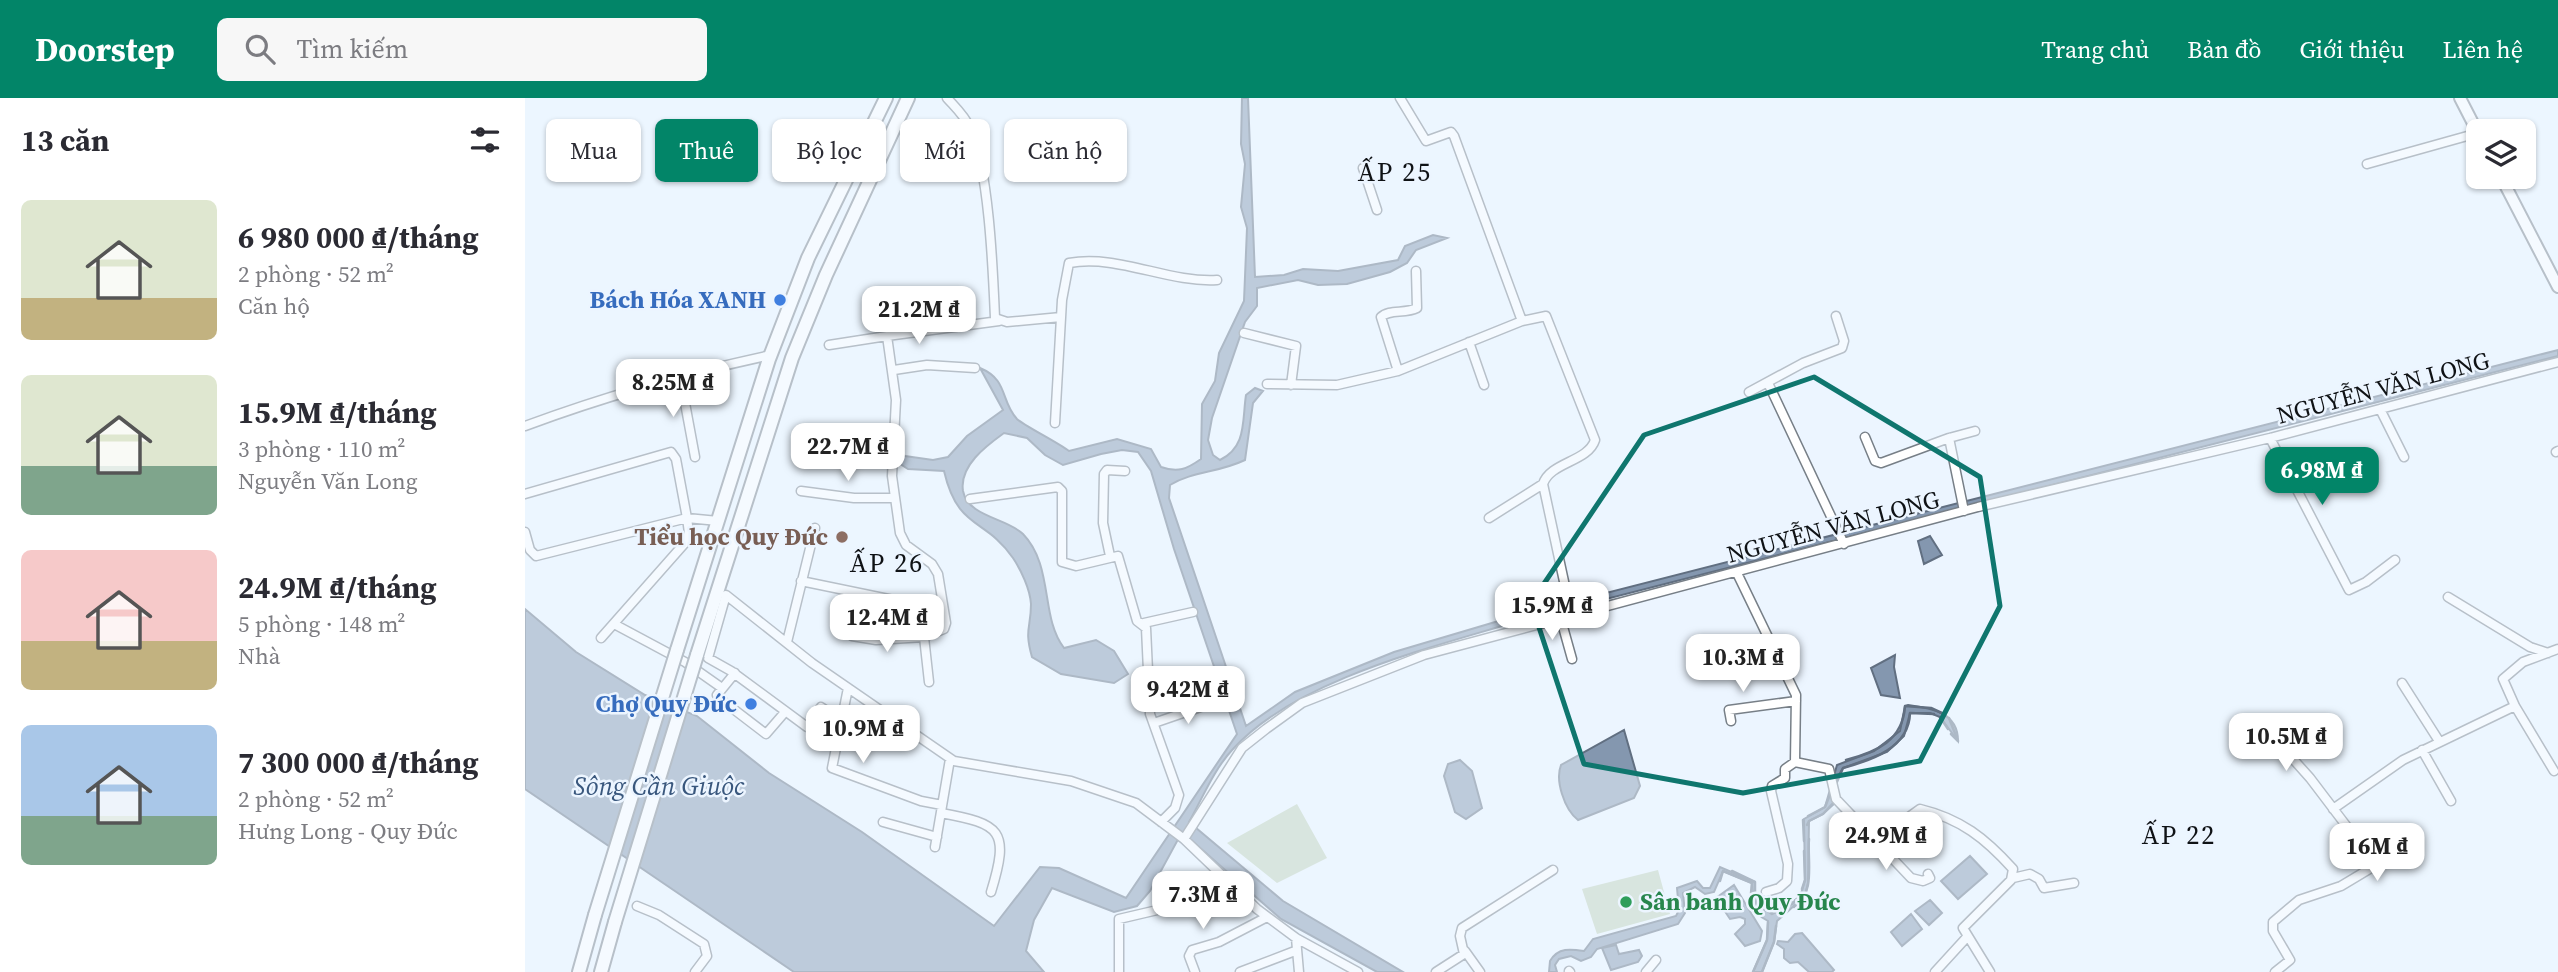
<!DOCTYPE html>
<html lang="vi">
<head>
<meta charset="utf-8">
<style>
  body { margin:0; font-family:"Source Serif 4",serif; background:#f7f7f7; color:#2b2b33; height:100vh; display:flex; flex-direction:column; font-size:26px; white-space:nowrap }
  * { box-sizing:border-box; margin:0 }
  p { font-size:23px; color:#7c7c81 }
  .icon { flex:none; width:38px; height:38px; fill:none; stroke:currentColor; stroke-width:2; stroke-linecap:round; stroke-linejoin:round }
  .map { position:relative; flex:1; overflow:hidden }
  .details { display:flex; flex-direction:column; background:#fff; width:525px }
  .details>* { flex:none }
  .banner { position:absolute; left:21px; top:21px; width:665px; height:63px; display:flex; gap:14px }
  .controls { position:absolute; left:1941px; top:21px; display:grid; gap:14px }
  .controls a { display:grid; place-items:center; width:70px; height:70px; border-radius:10px; background:#fff; box-shadow:0 2px 5px #0004; font-size:35px }
  .price { position:absolute; translate:-50% -60px; padding:0 16px; border-radius:14px; background:#fff; color:#222; font-size:23px; line-height:46px; filter:drop-shadow(0 2px 4px #0008) }
  .price::after { content:''; position:absolute; left:50%; top:42px; width:21px; height:16px; margin-left:-10px; background:inherit; clip-path:polygon(0 0,100% 0,50% 100%) }
  .price.on { background:#028568; color:#fff }
  ul { padding:0; list-style:none }
  li { display:flex; align-items:center; gap:21px; height:175px; padding:0 21px }
  li span { display:grid; place-items:center; flex:none; width:196px; height:140px; border-radius:10px; color:#555 }
  li>.icon { margin-inline-start:auto }
  span .icon { width:84px; height:84px; fill:#fffc; stroke-width:1 }
  li b { font-size:30px }
  h2 { display:flex; justify-content:space-between; align-items:center; height:84px; padding:0 21px; font-size:30px }
  .chip { padding:0 24px; border-radius:10px; background:#fff; box-shadow:0 2px 5px #0004; font-size:24px; line-height:63px }
  .chip.on { background:#028568; color:#fff }
  header { display:flex; align-items:center; gap:42px; box-sizing:border-box; height:98px; padding:0 35px; background:#028568; color:#fff }
  header strong { font-size:33px }
  nav { display:flex; gap:38px; margin-inline-start:auto; font-size:24px }
  .search { width:490px; height:63px; background:#f7f7f7; display:flex; align-items:center; gap:18px; box-sizing:border-box; padding:0 24px; border-radius:10px; color:#7c7c81; font-size:26px }
  main { display:flex; flex:1; min-height:0 }
  .map>svg:first-child { display:block }
  .green { fill:#bed1b8 }
  .water { fill:#8497af; stroke:#616f81; stroke-width:2 }
  .lines { fill:none; stroke-linecap:round; stroke-linejoin:round }
  .stream { stroke:#616f81; stroke-width:2.5 }
  .minor-casing { stroke:#777f87; stroke-width:11 }
  .secondary-casing { stroke:#777f87; stroke-width:14 }
  .trunk-casing { stroke:#777f87; stroke-width:16 }
  .minor { stroke:#fff; stroke-width:8 }
  .secondary { stroke:#fff; stroke-width:10 }
  .trunk { stroke:#fff; stroke-width:12 }
  .trunk-bridge-casing { stroke:#777f87; stroke-width:16; stroke-linecap:butt }
  .trunk-bridge { stroke:#fff; stroke-width:12 }
  .marked { fill:none; stroke:#0f766e; stroke-width:5; stroke-linejoin:round }
  .shop-dot { fill:#3f7fe0; stroke:#ecf5ff; stroke-width:2.5 }
  .education-dot { fill:#8d6e63; stroke:#ecf5ff; stroke-width:2.5 }
  .leisure-dot { fill:#2e9e5b; stroke:#ecf5ff; stroke-width:2.5 }
  .labels { text-anchor:middle; stroke-width:5; stroke-linejoin:round; paint-order:stroke }
  .shop-label { font-size:24px; font-weight:bold; fill:#366cbe; stroke:#ecf5ff; text-anchor:end }
  .street-label { font-size:24px; fill:#0f1215; stroke:#ecf5ff }
  .education-label { font-size:24px; font-weight:bold; fill:#785e54; stroke:#ecf5ff; text-anchor:end }
  .leisure-label { font-size:24px; font-weight:bold; fill:#27864d; stroke:#ecf5ff; text-anchor:start }
  .neighbourhood-label { font-size:26px; letter-spacing:2px; fill:#0f1215; stroke:#ecf5ff }
  .water-label { font-size:26px; font-style:italic; fill:#39577d; stroke:#ecf5ff }
</style>
</head>
<body>
<header>
<strong>Doorstep</strong>
<div class="search"><svg class="icon" aria-label="search" viewBox="0 0 24 24"><circle cx="10" cy="10" r="6"/><path d="M15 15l6 6"/></svg>Tìm kiếm</div>
<nav><a>Trang chủ</a><a>Bản đồ</a><a>Giới thiệu</a><a>Liên hệ</a></nav>
</header>
<main>
<section class="details">
<h2>13 căn<svg class="icon" aria-label="filters" viewBox="0 0 24 24"><path d="M4 7h16M4 17h16"/><circle cx="9" cy="7" r="2"/><circle cx="15" cy="17" r="2"/></svg></h2>
<ul>
<li><span style="background:linear-gradient(#dfe7d0 70%,#c2b280 0)"><svg class="icon" aria-label="home" viewBox="0 0 24 24"><path d="M3 11l9-7 9 7M6 9v11h12V9"/></svg></span><div><b>6 980 000 ₫/tháng</b><p>2 phòng · 52 m²</p><p>Căn hộ</p></div></li>
<li><span style="background:linear-gradient(#dfe7d0 65%,#7fa58c 0)"><svg class="icon" aria-label="home" viewBox="0 0 24 24"><path d="M3 11l9-7 9 7M6 9v11h12V9"/></svg></span><div><b>15.9M ₫/tháng</b><p>3 phòng · 110 m²</p><p>Nguyễn Văn Long</p></div></li>
<li><span style="background:linear-gradient(#f6c9c9 65%,#c2b280 0)"><svg class="icon" aria-label="home" viewBox="0 0 24 24"><path d="M3 11l9-7 9 7M6 9v11h12V9"/></svg></span><div><b>24.9M ₫/tháng</b><p>5 phòng · 148 m²</p><p>Nhà</p></div></li>
<li><span style="background:linear-gradient(#a9c7e8 65%,#7fa58c 0)"><svg class="icon" aria-label="home" viewBox="0 0 24 24"><path d="M3 11l9-7 9 7M6 9v11h12V9"/></svg></span><div><b>7 300 000 ₫/tháng</b><p>2 phòng · 52 m²</p><p>Hưng Long - Quy Đức</p></div></li>
</ul>
</section>
<div class="map">
<svg width="2033" height="874" viewBox="0 0 2033 874">
  <rect width="100%" height="100%" fill="#ecf5ff"/>
  <path class="green" d="M772,706l30,54 -50,25 -50,-40z
    M1133,772l12,44 -73,20 -15,-45z"/>
  <path class="water" d="M717,0h6l7,179 29,-2 19,-6 35,2 60,-11 7,-14 28,-11 14,3 -31,12 -9,13 -17,9 -43,12 -29,1 -20,-5 -41,8v18l-12,16 -33,96 -4,22 5,15 7,5c27,-13 22,-39 26,-65l9,-7 8,3 -10,12 -8,57c-27,13 -52,11 -75,25l-1,13 77,228 49,-34 99,-40 118,-35 1046,-267v6l-1046,267c-86,26 -217,58 -279,126 -19,20 -31,50 -44,73l94,79 120,71h-26l-96,-53 -99,-87 -32,59 -13,15 -23,6 -62,-24 -18,32 -8,31 18,21h-250l-269,-183v-180l51,43 69,43 52,21 72,57 93,59 132,94 46,-59 19,1 67,30 111,-164 -63,-185 -23,-78 -13,-19 -16,-2 -21,4 -38,11 -18,-10 -18,-17 -23,-5c-18,13 -45,33 -41,58 5,26 44,27 60,43 31,32 17,83 41,114l32,-8 18,11 14,23 -14,9 -53,-9 -29,-17c-8,-28 -1,-29 -1,-53 -1,-15 -10,-34 -18,-46 -28,-41 -55,-27 -69,-87l-36,-2 -14,-9 -18,-3 -19,6 -13,-8 44,-8 17,9 28,4 15,-3 19,-21 36,-26 -23,-42c29,12 20,33 37,51 6,6 40,23 52,32l48,-12 34,10 10,18c17,6 26,2 40,-8l1,-55 13,-23 4,-28 25,-52 3,-73 -6,-21 4,-43 -4,-20z
    M1405,438l12,19 -18,9 -6,-23z
    M1370,557l-1,12 6,31 -19,-3 -10,-27z
    M1383,607c23,3 50,7 50,36l-18,-24 -10,-4h-20l-6,23 -17,16 -44,16 -6,10 -2,25 -12,11 -14,7 -1,62 -3,13 -28,25 -3,21 -12,30h-9l14,-32 1,-19c-24,-14 -16,-16 -16,-38l-29,-12 -9,21 -9,2 -10,-7 -12,6 2,20 -7,11 -81,25 -6,8 -10,4 -10,-5 -12,3 -4,6 2,7h-8l1,-11c8,-14 21,-12 34,-10l9,-12 83,-23 3,-6 -2,-22 20,-7 6,7h7l10,-21 35,15 -1,13 5,13 13,5 28,-16 5,-17 -1,-61 21,-12 12,-42 37,-14 26,-20 5,-25z
    M1099,632l16,56 -6,12 -56,22c-14,-11 -23,-40 -17,-55z
    M935,662l12,11 10,37 -16,11 -11,-7 -11,-36 4,-12z
    M1445,758l17,18 -29,25 -17,-18z
    M1209,787l28,46 -2,10 -15,5 -10,-12 10,-10v-5l-5,-2 -10,2 -14,-21z
    M1405,802l12,13 -13,12 -14,-14z
    M1386,816l11,15 -20,17 -11,-14z
    M1277,835l32,37 -2,2h-23l-11,-10 -8,1 -6,-5v-9l-7,-5 1,-3 10,1 7,-8z
    M1091,847l3,9 20,-4 3,6 -4,6 -27,8 -9,-22z"/>
  <g class="lines">
    <path class="stream" d="M1415,619l8,12
      M1424,620l9,23 -7,-7
      M1321,662c31,-8 57,-20 59,-54l26,2 13,6
      M1311,686l7,-16c29,-8 66,-20 67,-55l24,1
      M1283,718l17,-9 6,-15
      M1278,722l1,21
      M1282,727l2,-4 14,-7 12,-13
      M1207,773l23,11v21l17,11 20,-10 8,-8
      M1195,783l3,-10 29,12 -1,10
      M1277,791l3,-9 -1,-29
      M1269,809c22,-14 13,-46 15,-68
      M1228,874l14,-32 1,-18
      M1237,874l12,-30 2,-16"/>
    <g class="minor-casing">
      <path id="minor" d="M422,0c8,9 18,18 23,30 19,40 23,143 25,190l12,4 54,-5
        M875,0l26,43 25,-9 3,4 68,185
        M1842,66l111,-31
        M838,70l14,42
        M719,235l52,13 -5,39
        M362,238l112,-15
        M944,244l15,43
        M304,247l58,-9 9,64 -4,76 8,57 6,12 26,19 6,10 8,49 -2,6 -20,8 5,45
        M369,272l33,-5 48,3
        M873,273l-17,-54c8,-8 24,-3 36,-9l-1,-37
        M155,278l15,81
        M1243,285l76,161
        M742,286l70,1 61,-14 124,-50 24,-5 49,124c-7,22 -45,22 -52,44l28,130
        M1224,294l54,-29 39,-15 2,-7 -8,-25
        M1855,311l24,48
        M530,325l7,-123 7,-37c49,-9 99,20 148,17
        M0,328c81,-30 162,-53 246,-71
        M1340,339l10,24 6,2 68,-25
        M1745,340l79,152 17,-8 29,-22
        M2031,354l2,-1
        M276,393l53,7h41
        M0,396l146,-42 5,7 11,59 31,3
        M445,401l88,-12 4,4v71l14,4 42,-10 19,65 9,7 4,86 29,81 -4,13 -14,14
        M1439,413l-15,-73 26,-7
        M964,420l54,-34
        M0,434l5,18 6,6 151,-38 2,15 -5,11 -83,94
        M585,458l-7,-33 1,-49 3,-4 18,1
        M1212,475l59,122 -1,67 34,7 7,30 75,79 12,3 7,-3 -2,-4
        M276,483l102,21
        M1923,499l82,50 18,6
        M1035,518l12,43
        M619,525l49,-11
        M89,526l71,38 37,26
        M327,538l24,4 48,-3
        M262,544l28,-114
        M210,575l-18,22 2,3 47,36 19,-22
        M1877,585l37,58
        M323,590l-16,80 89,33 21,4
        M1990,608l39,65
        M316,622l-20,-13 -14,20 -76,-56 -23,-13 18,-63 86,68 142,98 117,20 65,22 48,36 73,70 39,29 62,34
        M1206,623l-2,-11 67,-9
        M1734,623l51,57 66,87 -35,21 -42,14 -26,22v9l17,29 -15,12
        M629,625l58,-20
        M1897,652l29,51
        M1808,711l70,-49 112,-54 -12,-27 20,-17 35,-13
        M416,715c60,11 69,17 50,79
        M358,724l54,15
        M659,741l58,-91 24,-19 36,-26 122,-48 554,-148 292,-69 288,-76
        M1352,742l43,-31c41,10 65,29 93,60l-2,11 -48,48 27,44
        M410,749l15,-88
        M1488,780l17,-4 9,5 5,9 30,-5
        M1241,794l13,-4 8,-7 1,-17 -17,-73 1,-5 13,-8v-9l10,-7
        M112,808l22,9 45,29 3,12 -12,16
        M771,840l3,34
        M940,853l15,21
        M1044,873l1,1
        M594,874v-53l64,-15 37,-28
        M670,874l-6,-16 3,-6 27,-8 48,-25
        M715,874l55,-21
        M911,874l28,-18 -4,-18 2,-8 91,-58
        M1121,874l10,-12
        M1410,874l32,-35"/>
    </g>
    <g class="secondary-casing">
      <path id="secondary" d="M1935,0l18,35
        M1976,79l57,110"/>
    </g>
    <g class="trunk-casing">
      <path id="trunk" d="M152,552l92,-291 39,-101 78,-160
        M172,557l95,-297 34,-83 82,-177
        M54,874l16,-57
        M76,874l14,-50"/>
    </g>
    <use href="#minor" class="minor"/>
    <use href="#secondary" class="secondary"/>
    <use href="#trunk" class="trunk"/>
    <g class="trunk-bridge-casing">
      <path id="trunk-bridge" d="M70,817l82,-265
        M90,824l82,-267"/>
    </g>
    <use href="#trunk-bridge" class="trunk-bridge"/>
  </g>
  <path d="M0 0H2033V874H0ZM1289,279l166,100 20,129 -80,155 -177,32 -159,-29 -53,-161 113,-168z" fill="#ecf5ff" fill-opacity=".55" fill-rule="evenodd"/>
  <path class="marked" d="M1289,279l166,100 20,129 -80,155 -177,32 -159,-29 -53,-161 113,-168z"/>
  <g class="shop-dot">
    <circle cx="255" cy="202" r="7"/>
    <circle cx="226" cy="606" r="7"/>
  </g>
  <circle class="education-dot" cx="317" cy="439" r="7"/>
  <circle class="leisure-dot" cx="1101" cy="804" r="7"/>
  <g class="labels">
    <g class="shop-label">
      <text x="241" y="210">Bách Hóa XANH</text>
      <text x="212" y="614">Chợ Quy Đức</text>
    </g>
    <g class="street-label">
      <text transform="translate(1858 290) rotate(-15)" y="8">NGUYỄN VĂN LONG</text>
      <text transform="translate(1308 429) rotate(-15)" y="8">NGUYỄN VĂN LONG</text>
    </g>
    <g class="education-label">
      <text x="303" y="447">Tiểu học Quy Đức</text>
    </g>
    <g class="leisure-label">
      <text x="1115" y="812">Sân banh Quy Đức</text>
    </g>
    <g class="neighbourhood-label">
      <text x="870" y="83">ẤP 25</text>
      <text x="362" y="474">ẤP 26</text>
      <text x="1654" y="746">ẤP 22</text>
    </g>
    <g class="water-label">
      <text x="134" y="697">Sông Cần Giuộc</text>
    </g>
  </g>
</svg>
<div class="controls">
<a><svg class="icon" aria-label="layers" viewBox="0 0 24 24"><path d="M12 4l9 5-9 5-9-5zM3 14l9 5 9-5"/></svg></a>
</div>
<b class="price" style="left:394px;top:248px">21.2M ₫</b>
<b class="price" style="left:148px;top:321px">8.25M ₫</b>
<b class="price" style="left:323px;top:385px">22.7M ₫</b>
<b class="price on" style="left:1797px;top:409px">6.98M ₫</b>
<b class="price" style="left:1027px;top:544px">15.9M ₫</b>
<b class="price" style="left:362px;top:556px">12.4M ₫</b>
<b class="price" style="left:1218px;top:596px">10.3M ₫</b>
<b class="price" style="left:663px;top:628px">9.42M ₫</b>
<b class="price" style="left:338px;top:667px">10.9M ₫</b>
<b class="price" style="left:1761px;top:675px">10.5M ₫</b>
<b class="price" style="left:1361px;top:774px">24.9M ₫</b>
<b class="price" style="left:1852px;top:785px">16M ₫</b>
<b class="price" style="left:678px;top:833px">7.3M ₫</b>
<div class="banner">
<a class="chip">Mua</a>
<a class="chip on">Thuê</a>
<a class="chip">Bộ lọc</a>
<a class="chip">Mới</a>
<a class="chip">Căn hộ</a>
</div>
</div>
</main>
</body>
</html>
